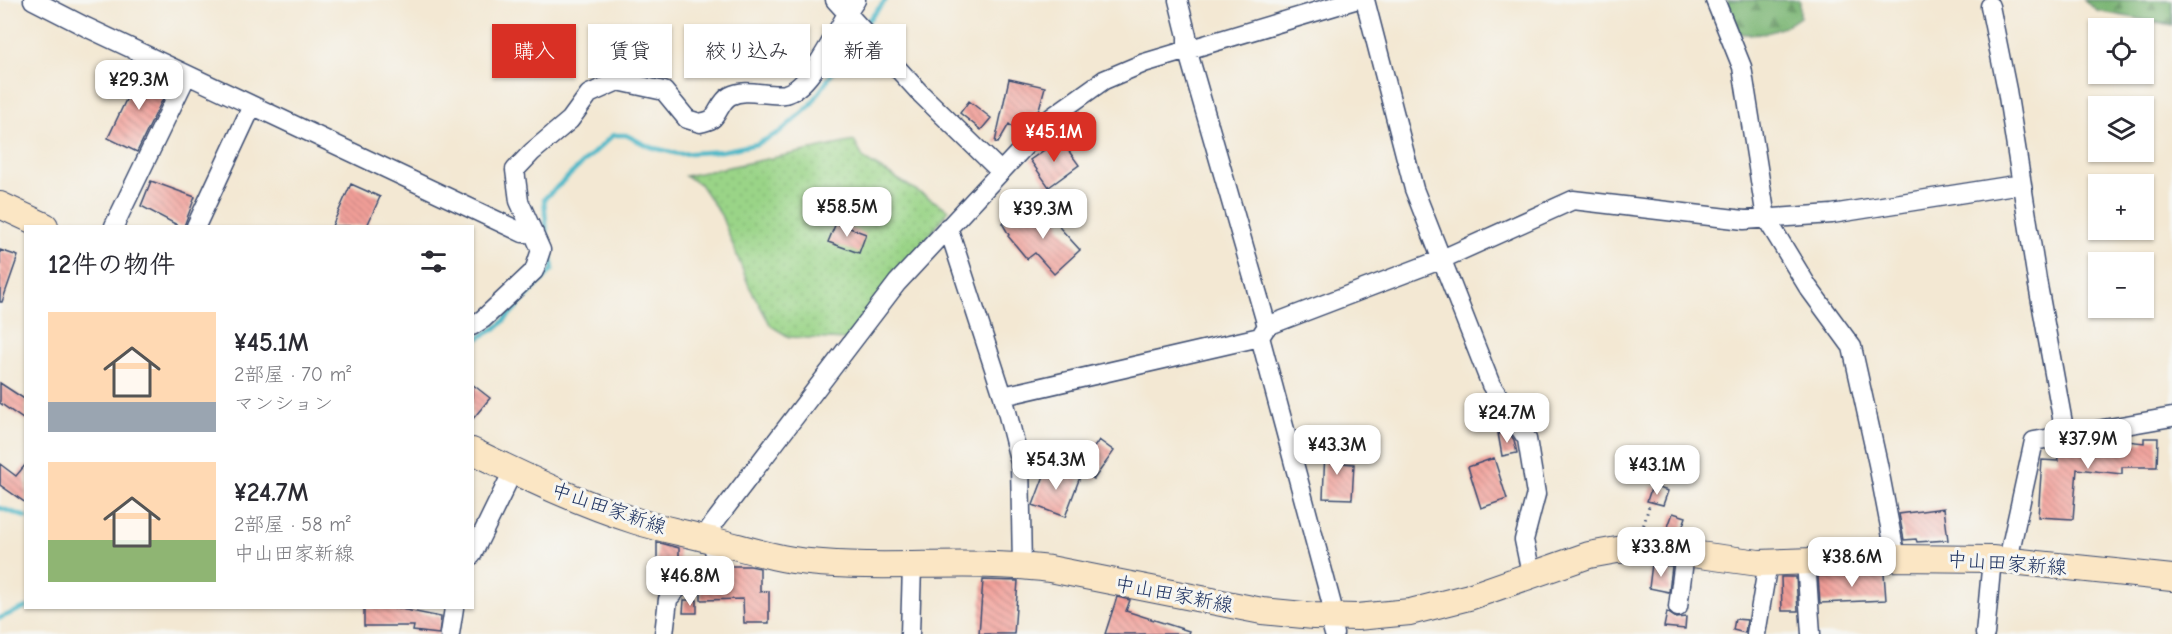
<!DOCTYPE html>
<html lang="ja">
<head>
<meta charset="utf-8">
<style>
  body { margin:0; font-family:"Comic Neue","Klee One",sans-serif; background:#f7f7f7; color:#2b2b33; height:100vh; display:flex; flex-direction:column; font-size:22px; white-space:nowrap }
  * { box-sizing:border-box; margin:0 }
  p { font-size:20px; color:#7c7c81 }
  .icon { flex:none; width:33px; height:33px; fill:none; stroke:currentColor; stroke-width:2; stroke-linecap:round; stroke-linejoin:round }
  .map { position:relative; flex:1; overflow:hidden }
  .details { position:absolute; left:24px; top:225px; width:450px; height:384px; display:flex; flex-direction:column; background:#fff; border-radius:0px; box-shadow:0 2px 4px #0004 }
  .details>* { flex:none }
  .hud { position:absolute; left:492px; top:24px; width:570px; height:54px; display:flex; gap:12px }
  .tools { position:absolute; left:2088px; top:18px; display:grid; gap:12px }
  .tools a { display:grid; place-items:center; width:66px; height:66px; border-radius:0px; background:#fff; box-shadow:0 2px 4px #0004; font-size:30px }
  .price { position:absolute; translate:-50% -51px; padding:0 14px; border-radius:12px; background:#fff; color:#222; font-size:20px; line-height:39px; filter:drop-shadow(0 2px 3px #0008) }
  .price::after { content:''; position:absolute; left:50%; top:36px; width:18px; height:14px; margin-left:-9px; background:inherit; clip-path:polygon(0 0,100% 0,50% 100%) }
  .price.selected { background:#d93025; color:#fff }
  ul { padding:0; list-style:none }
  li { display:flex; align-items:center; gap:18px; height:150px; padding:0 24px }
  li span { display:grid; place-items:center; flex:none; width:168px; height:120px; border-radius:0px; color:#555 }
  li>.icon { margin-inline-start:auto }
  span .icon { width:72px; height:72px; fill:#fffc; stroke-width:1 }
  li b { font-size:26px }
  h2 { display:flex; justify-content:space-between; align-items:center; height:72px; padding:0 24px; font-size:26px }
  .pill { padding:0 21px; border-radius:0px; background:#fff; box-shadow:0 2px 4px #0004; font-size:21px; line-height:54px }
  .pill.selected { background:#d93025; color:#fff }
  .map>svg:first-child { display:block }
  .grass { fill:url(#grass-dots); stroke:#5a8272; stroke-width:1.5 }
  .forest { fill:url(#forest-firs); stroke:#4b7269; stroke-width:1.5 }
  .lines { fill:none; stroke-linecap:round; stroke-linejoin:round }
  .stream { stroke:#4cb8c8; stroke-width:4.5 }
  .building { fill:url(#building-back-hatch) }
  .minor-casing { stroke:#3b4b70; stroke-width:21 }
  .secondary-casing { stroke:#3b4b70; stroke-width:28 }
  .path { stroke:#3b4b70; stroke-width:3; stroke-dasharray:1.5 4.5; stroke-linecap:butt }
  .minor { stroke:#fff; stroke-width:18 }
  .secondary { stroke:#fbe6c4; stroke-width:26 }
  .labels { text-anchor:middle; stroke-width:6; stroke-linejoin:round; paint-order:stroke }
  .street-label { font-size:20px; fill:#1b2f5e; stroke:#f6f6f2 }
</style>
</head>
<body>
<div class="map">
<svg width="2172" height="634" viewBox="0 0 2172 634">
  <defs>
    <pattern id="grass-dots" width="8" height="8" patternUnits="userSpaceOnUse" patternTransform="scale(1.5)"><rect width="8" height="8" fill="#9ad487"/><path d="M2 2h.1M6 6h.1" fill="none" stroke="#84b677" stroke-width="1.8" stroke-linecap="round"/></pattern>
    <pattern id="forest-firs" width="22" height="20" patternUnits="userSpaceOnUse" patternTransform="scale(1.5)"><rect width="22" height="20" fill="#7bb674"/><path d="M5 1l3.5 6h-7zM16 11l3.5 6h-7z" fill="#649462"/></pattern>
    <pattern id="building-back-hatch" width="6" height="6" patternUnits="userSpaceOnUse" patternTransform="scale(1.5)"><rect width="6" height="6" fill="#f29f98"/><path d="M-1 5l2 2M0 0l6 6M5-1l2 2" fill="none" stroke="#c3827f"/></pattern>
  </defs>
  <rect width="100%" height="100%" fill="#f6f6f2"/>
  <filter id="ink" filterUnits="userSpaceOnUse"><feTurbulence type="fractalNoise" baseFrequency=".0167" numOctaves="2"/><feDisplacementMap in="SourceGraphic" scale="12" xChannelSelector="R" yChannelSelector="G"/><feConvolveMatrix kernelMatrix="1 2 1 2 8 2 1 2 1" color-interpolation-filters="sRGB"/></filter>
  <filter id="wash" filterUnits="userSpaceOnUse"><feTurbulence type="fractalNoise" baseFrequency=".008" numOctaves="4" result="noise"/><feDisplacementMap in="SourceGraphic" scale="24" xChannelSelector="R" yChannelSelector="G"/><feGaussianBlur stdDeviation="1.35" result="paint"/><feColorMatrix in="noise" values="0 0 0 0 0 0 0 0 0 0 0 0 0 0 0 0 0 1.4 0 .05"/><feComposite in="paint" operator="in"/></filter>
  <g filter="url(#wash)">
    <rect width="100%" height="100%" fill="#f3e8d3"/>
    <path class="grass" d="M854,141l10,18 85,51 -102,130 -58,-3 -18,-11 -22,-40 -28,-71 -21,-31 -15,-8z"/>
    <path class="forest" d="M1727,0h73v17c-20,15 -39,20 -63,16z
      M2083,0h89v25l-75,-14z"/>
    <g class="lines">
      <path class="stream" d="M864,25l22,-25
        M472,342l27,-16 54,-57 -6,-34 -3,-36 69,-64h13l24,12 29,7 43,-3 35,-7 23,-12 30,-26 50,-74
        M0,508l26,9
        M0,618l26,-11"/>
    </g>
    <g id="blocks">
      <path class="building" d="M140,70l30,14 -33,68 -29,-14z
        M1009,79l36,8 -6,22 -23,22 -7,-7 -11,19 -3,-1z
        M969,101l22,17 -10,12 -21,-17z
        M1066,121l10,17 -11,7 -10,-15z
        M1060,139l19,26 -30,22 -19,-27z
        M151,181l44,16 -11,29h-5l-38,-20z
        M351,184l29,13 -13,29h-35z
        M1057,212l3,16 20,22 -26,24 -19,-21 -8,6 -19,-23 1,-1 -7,-12z
        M836,223l30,11 -7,19 -31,-11z
        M0,250l18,6 -16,46h-2z
        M0,383l26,17v21l-26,-18z
        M472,384l18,14 -18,22z
        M1508,431l6,9 3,13 -15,3 -4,-23z
        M2144,438h14l-1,29h-35v7l-45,-5 -4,50 -35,-2 4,-57 16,1 -1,-13 37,-4v-2l15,-3 35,4z
        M1099,440l15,11 -20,28 -15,-10z
        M1342,449v14l12,1 -2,35 -29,-1 2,-48z
        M1494,458l13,41 -26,9 -13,-41z
        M0,464l16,12 10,-12v39l-26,-18z
        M1048,465l32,12 -15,40 -32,-12z
        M1652,486l16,5 -5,14 -16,-4z
        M1944,508l4,32 -31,2 -1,-3 -12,1 -5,-26z
        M1673,513l13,4 -7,20 -14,-2z
        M657,542l22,6v12l-22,1z
        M1652,564l20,2 -3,26 -20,-4z
        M725,566h25l10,2v24l9,-1v32h-25l-1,-24 -42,1v-18l11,-7h12z
        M1884,573l2,27 -66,3 -2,-27z
        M1781,577h15l2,34h-16z
        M983,580l35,1 -4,53h-35z
        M1117,597l13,3 -4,11 63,20 -1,3h-83z
        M684,600h13v13h-14z
        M364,608h32l45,9 -2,17 -26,-3 1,-5h-50z
        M1667,612l9,6 10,-1 -1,12 -21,-2z
        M1735,619l12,1 -2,13 -12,-3z"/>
    </g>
  </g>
  <g filter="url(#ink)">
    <use href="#blocks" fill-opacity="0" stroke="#3b4b70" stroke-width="1.5"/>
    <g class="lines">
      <g class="minor-casing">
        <path id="minor" d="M33,0l53,27 437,206h11
          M835,0l85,93 80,78
          M1178,0l9,36v13l80,277
          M1365,0l49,189 77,196 36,54 9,55 -12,46 7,34
          M1715,0l27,67 24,151 42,69 44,60 26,117 18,94
          M1990,6l17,84 30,190 28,154
          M114,226l73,-151
          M196,226l56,-120
          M948,227l55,169 17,67 2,103
          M472,326l11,-7 51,-48 7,-21 -22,-49 -4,-31 17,-18 38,-32 19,-26 29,-13 46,10 23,28 13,4c3,-1 10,-2 13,-5 6,-6 8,-17 17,-22 16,-9 38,1 55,-2 28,-6 53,-70 71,-94
          M1260,337l72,268 -3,11 5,18
          M1003,396l257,-59 7,-11 173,-66 133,-60 171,20 88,-6 189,-30
          M472,555l41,-84
          M2008,560l26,-119 138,-24
          M1806,561l5,73
          M1678,607l7,-54
          M450,634l4,-26
          M664,634l4,-35 22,-24 26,-15 -6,-32 187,-245 155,-166 52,-37 40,-17 211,-63
          M910,634l2,-68
          M1756,634l12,-71
          M1985,634l7,-75"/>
      </g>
      <g class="secondary-casing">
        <path id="secondary" d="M0,205l45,21
          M472,451c54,26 107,52 164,70 25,8 50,12 75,19 33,8 64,19 98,22 80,8 162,-3 241,7l212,42 52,5 43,1 53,-5 59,-15 120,-42 28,-5 38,-1 104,14 137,-5 96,1 180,19"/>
      </g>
      <path class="path" d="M1642,531l7,-25"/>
      <use href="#minor" class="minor"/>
      <use href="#secondary" class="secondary"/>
    </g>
  </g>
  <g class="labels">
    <g class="street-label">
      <text transform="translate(609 508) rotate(19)" y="7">中山田家新線</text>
      <text transform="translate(2007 563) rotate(4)" y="7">中山田家新線</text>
      <text transform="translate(1174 594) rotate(11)" y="7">中山田家新線</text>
    </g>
  </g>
</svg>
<div class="tools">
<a><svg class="icon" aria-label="locate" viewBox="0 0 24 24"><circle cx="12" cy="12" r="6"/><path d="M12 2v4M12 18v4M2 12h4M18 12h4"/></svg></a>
<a><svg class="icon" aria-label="layers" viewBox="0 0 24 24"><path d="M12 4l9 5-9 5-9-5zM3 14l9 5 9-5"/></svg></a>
<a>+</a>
<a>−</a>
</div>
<b class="price" style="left:139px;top:111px">¥29.3M</b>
<b class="price selected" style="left:1054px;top:163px">¥45.1M</b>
<b class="price" style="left:847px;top:238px">¥58.5M</b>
<b class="price" style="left:1043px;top:240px">¥39.3M</b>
<b class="price" style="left:1507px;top:444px">¥24.7M</b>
<b class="price" style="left:2088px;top:470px">¥37.9M</b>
<b class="price" style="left:1337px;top:476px">¥43.3M</b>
<b class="price" style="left:1056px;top:491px">¥54.3M</b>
<b class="price" style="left:1657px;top:496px">¥43.1M</b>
<b class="price" style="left:1661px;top:578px">¥33.8M</b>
<b class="price" style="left:1852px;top:588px">¥38.6M</b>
<b class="price" style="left:690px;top:607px">¥46.8M</b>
<div class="hud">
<a class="pill selected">購入</a>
<a class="pill">賃貸</a>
<a class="pill">絞り込み</a>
<a class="pill">新着</a>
</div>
<section class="details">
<h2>12件の物件<svg class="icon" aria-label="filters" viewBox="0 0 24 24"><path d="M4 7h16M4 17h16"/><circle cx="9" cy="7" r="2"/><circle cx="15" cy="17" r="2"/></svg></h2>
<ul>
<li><span style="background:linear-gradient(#ffd9b3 75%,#9aa5b1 0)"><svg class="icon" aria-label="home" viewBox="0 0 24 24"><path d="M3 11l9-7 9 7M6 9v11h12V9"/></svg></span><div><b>¥45.1M</b><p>2部屋 · 70 m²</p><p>マンション</p></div></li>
<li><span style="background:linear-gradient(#ffd9b3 65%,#8fb573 0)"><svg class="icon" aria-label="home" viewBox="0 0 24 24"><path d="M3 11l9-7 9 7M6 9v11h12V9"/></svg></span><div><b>¥24.7M</b><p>2部屋 · 58 m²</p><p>中山田家新線</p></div></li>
</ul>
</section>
</div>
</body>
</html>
